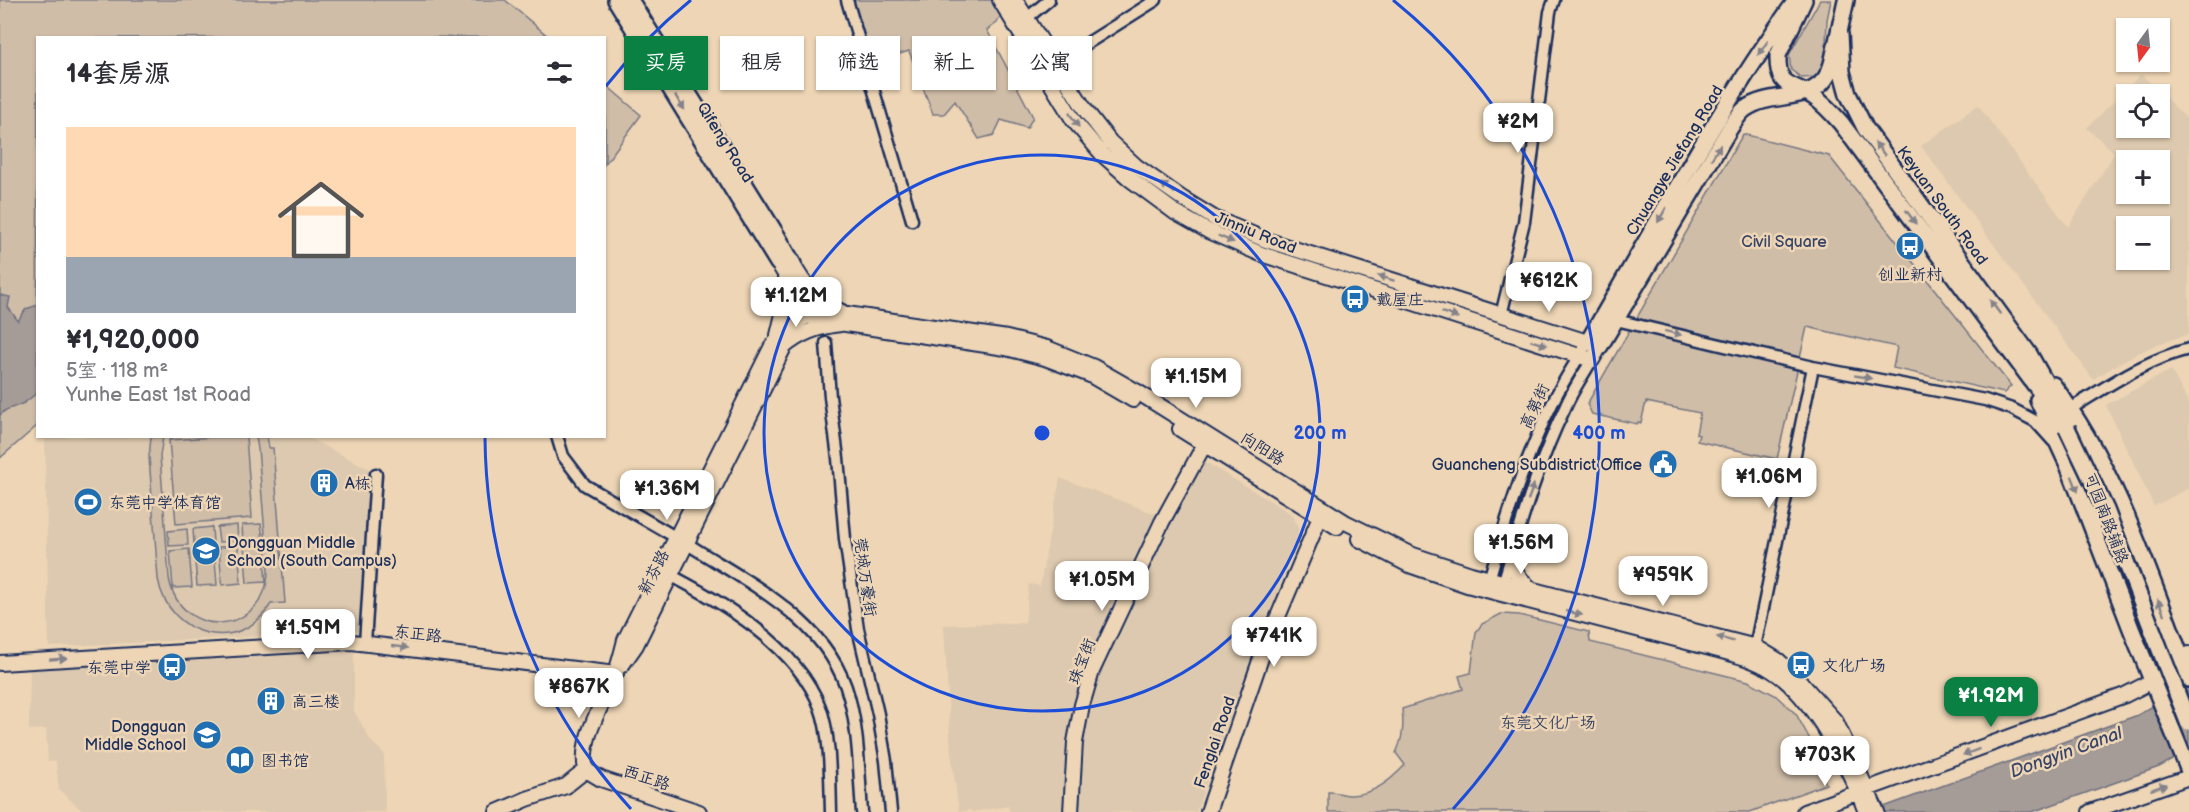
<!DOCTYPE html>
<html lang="zh">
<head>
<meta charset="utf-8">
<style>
  body { margin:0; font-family:"Balsamiq Sans","LXGW WenKai TC",sans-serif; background:#f2f2f3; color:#2b2b33; height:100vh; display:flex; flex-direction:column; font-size:22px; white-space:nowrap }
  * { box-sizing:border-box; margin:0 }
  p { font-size:20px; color:#7c7c81 }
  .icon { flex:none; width:33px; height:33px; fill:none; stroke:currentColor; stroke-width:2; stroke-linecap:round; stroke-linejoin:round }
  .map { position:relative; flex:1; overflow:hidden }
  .panel { position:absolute; left:36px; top:36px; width:570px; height:402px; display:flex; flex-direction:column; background:#fff; border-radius:0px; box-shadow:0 2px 4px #0004 }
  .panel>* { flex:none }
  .hud { position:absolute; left:624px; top:36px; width:570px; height:54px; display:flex; gap:12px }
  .needle { width:39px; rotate:195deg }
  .fabs { position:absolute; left:2116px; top:18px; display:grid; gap:12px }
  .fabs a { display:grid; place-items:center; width:54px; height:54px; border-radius:0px; background:#fff; box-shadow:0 2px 4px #0004; font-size:30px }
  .price { position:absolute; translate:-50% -51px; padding:0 14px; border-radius:12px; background:#fff; color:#222; font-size:20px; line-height:39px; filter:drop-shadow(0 2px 3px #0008) }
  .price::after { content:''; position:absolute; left:50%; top:36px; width:18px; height:14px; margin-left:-9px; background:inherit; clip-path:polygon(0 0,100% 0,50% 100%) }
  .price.selected { background:#0b8043; color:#fff }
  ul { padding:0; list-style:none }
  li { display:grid; align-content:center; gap:12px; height:318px; padding:0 30px }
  li span { display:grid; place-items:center; height:186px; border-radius:0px; color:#555 }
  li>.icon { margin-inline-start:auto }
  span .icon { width:108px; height:108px; fill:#fffc; stroke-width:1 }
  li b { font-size:26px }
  h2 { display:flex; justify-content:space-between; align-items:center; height:72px; padding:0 30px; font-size:26px }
  .chip { padding:0 21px; border-radius:0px; background:#fff; box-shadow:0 2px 4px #0004; font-size:21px; line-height:54px }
  .chip.selected { background:#0b8043; color:#fff }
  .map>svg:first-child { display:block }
  .built { fill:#ddc9af; fill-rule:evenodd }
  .green { fill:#cfbda8; stroke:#757683; stroke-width:1.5 }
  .water { fill:#a59c97; stroke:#6e7080; stroke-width:1.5 }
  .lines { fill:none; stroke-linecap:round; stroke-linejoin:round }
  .street-casing { stroke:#1b2f5e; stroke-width:15 }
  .secondary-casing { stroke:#1b2f5e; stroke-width:18 }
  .primary-casing { stroke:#1b2f5e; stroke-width:20 }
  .street { stroke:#edd5b5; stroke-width:10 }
  .secondary { stroke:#edd5b5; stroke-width:14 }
  .primary { stroke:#edd5b5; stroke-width:15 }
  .primary-bridge-casing { stroke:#1b2f5e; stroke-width:20; stroke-linecap:butt }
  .primary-bridge { stroke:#edd5b5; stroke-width:15 }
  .oneway { fill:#84828a }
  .ring { fill:none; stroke:#1d4ed8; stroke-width:3 }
  .labels { text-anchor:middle; stroke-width:5; stroke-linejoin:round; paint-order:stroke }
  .street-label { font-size:16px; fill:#1b2f5e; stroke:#edd5b5 }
  .park-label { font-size:16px; fill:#364469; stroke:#edd5b5 }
  .poi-label { font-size:16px; fill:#1b2f5e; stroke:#edd5b5; text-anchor:start }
  .water-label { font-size:18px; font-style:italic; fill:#374569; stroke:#edd5b5 }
  .centre { fill:#1d4ed8; stroke:#edd5b5; stroke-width:3 }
  .ring-label { font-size:18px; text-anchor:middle; font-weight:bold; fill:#1d4ed8; stroke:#edd5b5; stroke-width:5; stroke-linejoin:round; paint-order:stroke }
</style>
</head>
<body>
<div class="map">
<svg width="2189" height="812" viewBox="0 0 2189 812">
  <rect width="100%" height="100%" fill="#edd5b5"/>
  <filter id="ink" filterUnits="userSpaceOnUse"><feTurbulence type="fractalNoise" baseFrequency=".0167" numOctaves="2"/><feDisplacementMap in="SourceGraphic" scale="12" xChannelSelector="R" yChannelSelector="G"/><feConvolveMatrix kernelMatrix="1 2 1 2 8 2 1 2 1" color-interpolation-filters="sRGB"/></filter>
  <g filter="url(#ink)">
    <path class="built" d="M2141,74l48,47v213l-34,11 -27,13 -35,21 -172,-233 57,-41 90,122 47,-74 -28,-25zM2160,94v34h-33v-34zM2127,160h33v34h-33zM2160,226v34h-33v-34z
      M2171,370l18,34v84l-35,18 -48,-101z
      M45,437h262l64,33 -12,161 -310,16z
      M1192,454l98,59 7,11 2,12 -44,112 -59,164h-186l-2,-6 -36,6 -1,-2 -12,2 -8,-60 -7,-127 81,-2 4,-39 11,2 20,-108 98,37z
      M354,652v59l17,30 13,13 1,58h-301l-25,-22 -3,-29 -8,1 -2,-33 -17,1 1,-60z"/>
    <path class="green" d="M0,0h505l44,37 -511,1 -1,388 -37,32z
      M853,0h141l8,12 -5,11 -10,7 46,87 -6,11 -26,-8 -7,15 -15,4 -24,-38 -11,13h-11l-24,-63 -38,12z
      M1820,0h11l-4,20 -2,46 -9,11 -14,1 -11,-8 -2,-15z
      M605,84l36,31 -36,49z
      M1743,134l86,22 182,230 -7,7 -111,-25 4,-21 -90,-20 -30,132 -80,-18 2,-6 -3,-1 4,-21 -54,-11 -5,21 -3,-1 -1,2 -45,-10 -5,-10z
      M151,437h12l-3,19 9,122c11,64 98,58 99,-8l-10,-121 -2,-12h11l2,11h4l12,155 -14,1c-32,52 -103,33 -113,-25l-9,-122z
      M213,437h33l6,81 -76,6 -7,-84z
      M261,524l2,15 -20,2 -1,-16z
      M237,525l1,16 -19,1 -2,-15z
      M212,527l1,16 -19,1 -1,-15z
      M187,529l1,16 -19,1 -1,-15z
      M263,544l3,38 -19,1 -3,-38z
      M238,546l3,37 -19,2 -3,-38z
      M214,547l3,38 -20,1 -3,-37z
      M189,549l3,38 -19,1 -3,-37z
      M1501,614l18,1 70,17 1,10 158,39 27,14 21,19 16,29 14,41 -76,28h-422v-20c8,-1 15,3 23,3 23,-1 39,-14 54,-30l-9,-12c7,-15 8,-27 6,-44l61,-20 -4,-13 12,-3 5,-41 6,-8z"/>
    <path class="water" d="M0,295l10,2 -2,10 10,14 8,-12 12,-4 -1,88 -13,10 -18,7 -6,5z
      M2189,681v70l-30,16 -127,45h-162l268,-97 35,-21z"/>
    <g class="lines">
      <g class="street-casing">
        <path id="street" d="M847,0l65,220
          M1027,18l22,-18
          M1056,63l100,-63
          M1501,315l23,-93 26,-210 4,-12
          M1616,320l197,47 172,33 27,9 23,12 18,20
          M826,343l4,54 8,61 7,81 13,90 20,85 8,47 5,51
          M2070,409c38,-23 75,-49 119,-60
          M557,436l6,20 22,29 92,53
          M686,543c62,40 143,77 163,154 10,35 10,79 13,115
          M666,573c55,28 131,73 154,134 11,29 10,74 11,105
          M1488,584c17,-62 36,-125 65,-182 10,-21 23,-40 35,-60
          M1502,587c18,-60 35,-122 63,-179 7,-17 18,-33 27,-48
          M365,643l11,-169
          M1754,652l59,-285"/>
      </g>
      <g class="secondary-casing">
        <path id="secondary" d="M1000,0l74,121 28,33 28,25 46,34 32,18 53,23 331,106 8,-14 -334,-106 -52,-22 -31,-19 -47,-33 -26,-24 -24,-31 -71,-111
          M778,263l25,40 14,12 29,9 160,24 39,10 45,17 43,25
          M793,264c11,22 25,37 49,48
          M778,335l13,-54
          M1180,429l157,98
          M1359,539l50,26 58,20 251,65c19,5 38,10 55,21 40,25 77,98 93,141
          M1514,548c-2,21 0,26 16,40
          M0,663l352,-21 264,32
          M622,665l14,-20 148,-298c16,-14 36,-21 57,-23
          M586,770c-7,-31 17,-65 28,-93 5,-12 8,-25 11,-37l147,-294 17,-20 17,-9 41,-3 160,24 40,10 47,19 42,24 209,131 68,33 58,19 285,73 23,14 15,14 42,47 41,90
          M586,770l15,9 98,33
          M497,812l30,-13 39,-13 20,-16
          M1071,812l4,-70 7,-37 10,-34 70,-149 46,-84
          M1208,812l55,-160 57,-135
          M1804,812l321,-117 41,-21 23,-20
          M2090,812l99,-35"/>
      </g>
      <g class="primary-casing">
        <path id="primary" d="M616,0l162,263
          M630,0l147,236 16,28
          M1804,0l-26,55c-1,35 14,27 36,42 10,7 19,17 27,26l226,305
          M1840,34l2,38 6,22 17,34 164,226 25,44
          M1588,342c67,-114 129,-232 207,-340
          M1600,346l130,-218c4,-6 9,-15 15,-19 29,-21 75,-1 87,-45l14,-64
          M2053,385c65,86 98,195 136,294
          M2038,400l30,65 64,166 57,140"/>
      </g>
      <use href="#street" class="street"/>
      <use href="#secondary" class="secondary"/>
      <use href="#primary" class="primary"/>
      <g class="primary-bridge-casing">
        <path id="primary-bridge" d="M2067,428l39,82 82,212"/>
      </g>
      <use href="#primary-bridge" class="primary-bridge"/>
    </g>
    <defs><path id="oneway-solid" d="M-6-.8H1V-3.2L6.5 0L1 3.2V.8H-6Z" transform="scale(1.5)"/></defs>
    <g class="oneway">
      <use href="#oneway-solid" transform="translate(1763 48) rotate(125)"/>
      <use href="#oneway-solid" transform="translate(680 103) rotate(58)"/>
      <use href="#oneway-solid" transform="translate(1074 120) rotate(55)"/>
      <use href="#oneway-solid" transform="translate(1880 149) rotate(-127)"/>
      <use href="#oneway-solid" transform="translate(1716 152) rotate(-59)"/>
      <use href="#oneway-solid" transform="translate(1168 188) rotate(-145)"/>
      <use href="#oneway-solid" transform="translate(1662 215) rotate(120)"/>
      <use href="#oneway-solid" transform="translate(1911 217) rotate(54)"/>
      <use href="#oneway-solid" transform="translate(1226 239) rotate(23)"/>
      <use href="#oneway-solid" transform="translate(1386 278) rotate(-162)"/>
      <use href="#oneway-solid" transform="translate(1995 307) rotate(-126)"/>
      <use href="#oneway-solid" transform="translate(1450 315) rotate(18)"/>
      <use href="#oneway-solid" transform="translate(1673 333) rotate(14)"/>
      <use href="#oneway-solid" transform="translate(1539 343) rotate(17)"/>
      <use href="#oneway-solid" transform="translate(1863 377) rotate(10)"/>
      <use href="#oneway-solid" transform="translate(2075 484) rotate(69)"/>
      <use href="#oneway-solid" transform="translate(1531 492) rotate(-70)"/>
      <use href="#oneway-solid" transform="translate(2161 607) rotate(-111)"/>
      <use href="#oneway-solid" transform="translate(1574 613) rotate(14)"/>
      <use href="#oneway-solid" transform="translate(1725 639) rotate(-165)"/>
      <use href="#oneway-solid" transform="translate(400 647) rotate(7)"/>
      <use href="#oneway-solid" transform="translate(58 659) rotate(-4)"/>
      <use href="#oneway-solid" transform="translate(1971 752) rotate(160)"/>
      <use href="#oneway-solid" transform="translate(2159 787) rotate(-20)"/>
    </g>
  </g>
  <g class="ring">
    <circle cx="1042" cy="433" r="278"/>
    <path d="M631 809A557 557 0 0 1 485 438M606 86A557 557 0 0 1 691 0M1393 0A557 557 0 0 1 1453 809"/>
  </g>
  <defs>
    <g id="bus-disc" transform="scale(1.5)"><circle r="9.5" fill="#1f6fb2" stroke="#edd5b5"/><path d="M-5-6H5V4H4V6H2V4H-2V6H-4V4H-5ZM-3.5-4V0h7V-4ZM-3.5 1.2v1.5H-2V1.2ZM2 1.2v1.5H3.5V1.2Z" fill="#fff"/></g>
    <g id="civic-disc" transform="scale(1.5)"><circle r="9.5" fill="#1f6fb2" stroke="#edd5b5"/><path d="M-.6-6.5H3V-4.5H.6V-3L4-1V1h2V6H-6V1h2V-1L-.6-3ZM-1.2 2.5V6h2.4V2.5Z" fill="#fff"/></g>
    <g id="building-disc" transform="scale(1.5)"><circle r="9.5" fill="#1f6fb2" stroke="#edd5b5"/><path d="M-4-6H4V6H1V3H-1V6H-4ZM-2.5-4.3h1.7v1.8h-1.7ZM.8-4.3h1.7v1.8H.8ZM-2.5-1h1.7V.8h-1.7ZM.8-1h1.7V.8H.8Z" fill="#fff"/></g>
    <g id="stadium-disc" transform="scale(1.5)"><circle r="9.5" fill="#1f6fb2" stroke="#edd5b5"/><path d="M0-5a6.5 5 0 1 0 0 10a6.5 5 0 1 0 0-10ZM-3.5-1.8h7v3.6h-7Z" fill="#fff"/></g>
    <g id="school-disc" transform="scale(1.5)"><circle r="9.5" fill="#1f6fb2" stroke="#edd5b5"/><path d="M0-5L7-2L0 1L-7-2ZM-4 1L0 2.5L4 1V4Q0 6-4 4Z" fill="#fff"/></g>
    <g id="library-disc" transform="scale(1.5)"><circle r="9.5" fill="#1f6fb2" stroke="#edd5b5"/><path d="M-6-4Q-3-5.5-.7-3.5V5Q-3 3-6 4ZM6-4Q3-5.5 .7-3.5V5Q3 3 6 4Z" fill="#fff"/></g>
  </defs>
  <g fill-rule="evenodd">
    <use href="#bus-disc" x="1910" y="246"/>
    <use href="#bus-disc" x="1355" y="299"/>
    <use href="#civic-disc" x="1663" y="464"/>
    <use href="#building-disc" x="324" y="483"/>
    <use href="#stadium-disc" x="88" y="502"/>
    <use href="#school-disc" x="206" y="551"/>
    <use href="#bus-disc" x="1801" y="665"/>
    <use href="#bus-disc" x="172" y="667"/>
    <use href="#building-disc" x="271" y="701"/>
    <use href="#school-disc" x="207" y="735"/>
    <use href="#library-disc" x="240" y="760"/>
  </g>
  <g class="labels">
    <g class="street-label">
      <text transform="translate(726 142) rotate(58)" y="6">Qifeng Road</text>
      <text transform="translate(1674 160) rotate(-59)" y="6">Chuangye Jiefang Road</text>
      <text transform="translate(1943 205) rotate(54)" y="6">Keyuan South Road</text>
      <text transform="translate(1256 232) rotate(22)" y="6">Jinniu Road</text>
      <text transform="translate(1534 406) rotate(-65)" y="6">高第街</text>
      <text transform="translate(1263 448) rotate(32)" y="6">向阳路</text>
      <text transform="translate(2107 518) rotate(69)" y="6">可园南路辅路</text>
      <text transform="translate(653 572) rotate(-63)" y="6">新芬路</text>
      <text transform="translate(866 577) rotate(82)" y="6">莞城万豪街</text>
      <text transform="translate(418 633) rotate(7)" y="6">东正路</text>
      <text transform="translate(1081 661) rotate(-69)" y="6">珠宝街</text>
      <text transform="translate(1214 742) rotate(-71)" y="6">Fenglai Road</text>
      <text transform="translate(647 777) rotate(18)" y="6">西正路</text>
    </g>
    <g class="park-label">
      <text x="1784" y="247">Civil Square</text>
      <text x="1548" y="728">东莞文化广场</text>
    </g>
    <g class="poi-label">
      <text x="1910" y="280" text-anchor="middle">创业新村</text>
      <text x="1376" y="305">戴屋庄</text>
      <text x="1642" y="470" text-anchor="end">Guancheng Subdistrict Office</text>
      <text x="345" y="489">A栋</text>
      <text x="109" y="508">东莞中学体育馆</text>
      <text x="227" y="548">Dongguan Middle<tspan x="227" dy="18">School (South Campus)</tspan></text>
      <text x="1822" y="671">文化广场</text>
      <text x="151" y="673" text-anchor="end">东莞中学</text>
      <text x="292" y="707">高三楼</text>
      <text x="186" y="732" text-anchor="end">Dongguan<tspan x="186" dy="18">Middle School</tspan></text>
      <text x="261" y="766">图书馆</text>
    </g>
    <g class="water-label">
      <text transform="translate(2066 752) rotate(-20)" y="6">Dongyin Canal</text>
    </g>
  </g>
  <circle cx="1042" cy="433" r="9" class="centre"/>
  <g class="ring-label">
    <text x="1320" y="439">200 m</text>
    <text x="1599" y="439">400 m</text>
  </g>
</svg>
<div class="fabs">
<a><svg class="needle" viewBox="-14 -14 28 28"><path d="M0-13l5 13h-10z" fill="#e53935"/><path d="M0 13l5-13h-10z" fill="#7c7c81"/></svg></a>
<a><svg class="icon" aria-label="locate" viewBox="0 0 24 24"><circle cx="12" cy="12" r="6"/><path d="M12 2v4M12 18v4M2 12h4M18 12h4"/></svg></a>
<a>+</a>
<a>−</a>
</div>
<b class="price" style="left:1518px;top:154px">¥2M</b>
<b class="price" style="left:1549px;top:313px">¥612K</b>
<b class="price" style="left:796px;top:328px">¥1.12M</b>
<b class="price" style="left:1196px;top:409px">¥1.15M</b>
<b class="price" style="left:1769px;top:509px">¥1.06M</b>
<b class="price" style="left:667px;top:521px">¥1.36M</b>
<b class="price" style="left:1521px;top:575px">¥1.56M</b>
<b class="price" style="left:1663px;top:607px">¥959K</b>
<b class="price" style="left:1102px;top:612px">¥1.05M</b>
<b class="price" style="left:308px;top:660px">¥1.59M</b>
<b class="price" style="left:1274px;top:668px">¥741K</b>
<b class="price" style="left:579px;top:719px">¥867K</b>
<b class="price selected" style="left:1991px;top:728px">¥1.92M</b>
<b class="price" style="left:1825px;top:787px">¥703K</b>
<div class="hud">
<a class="chip selected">买房</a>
<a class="chip">租房</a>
<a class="chip">筛选</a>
<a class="chip">新上</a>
<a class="chip">公寓</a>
</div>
<section class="panel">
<h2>14套房源<svg class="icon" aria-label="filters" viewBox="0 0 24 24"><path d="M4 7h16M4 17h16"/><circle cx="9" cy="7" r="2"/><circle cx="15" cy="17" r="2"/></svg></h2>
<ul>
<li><span style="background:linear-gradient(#ffd9b3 70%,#9aa5b1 0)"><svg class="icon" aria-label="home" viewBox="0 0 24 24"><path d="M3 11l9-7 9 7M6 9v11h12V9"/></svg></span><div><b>¥1,920,000</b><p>5室 · 118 m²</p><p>Yunhe East 1st Road</p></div></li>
</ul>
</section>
</div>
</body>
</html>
